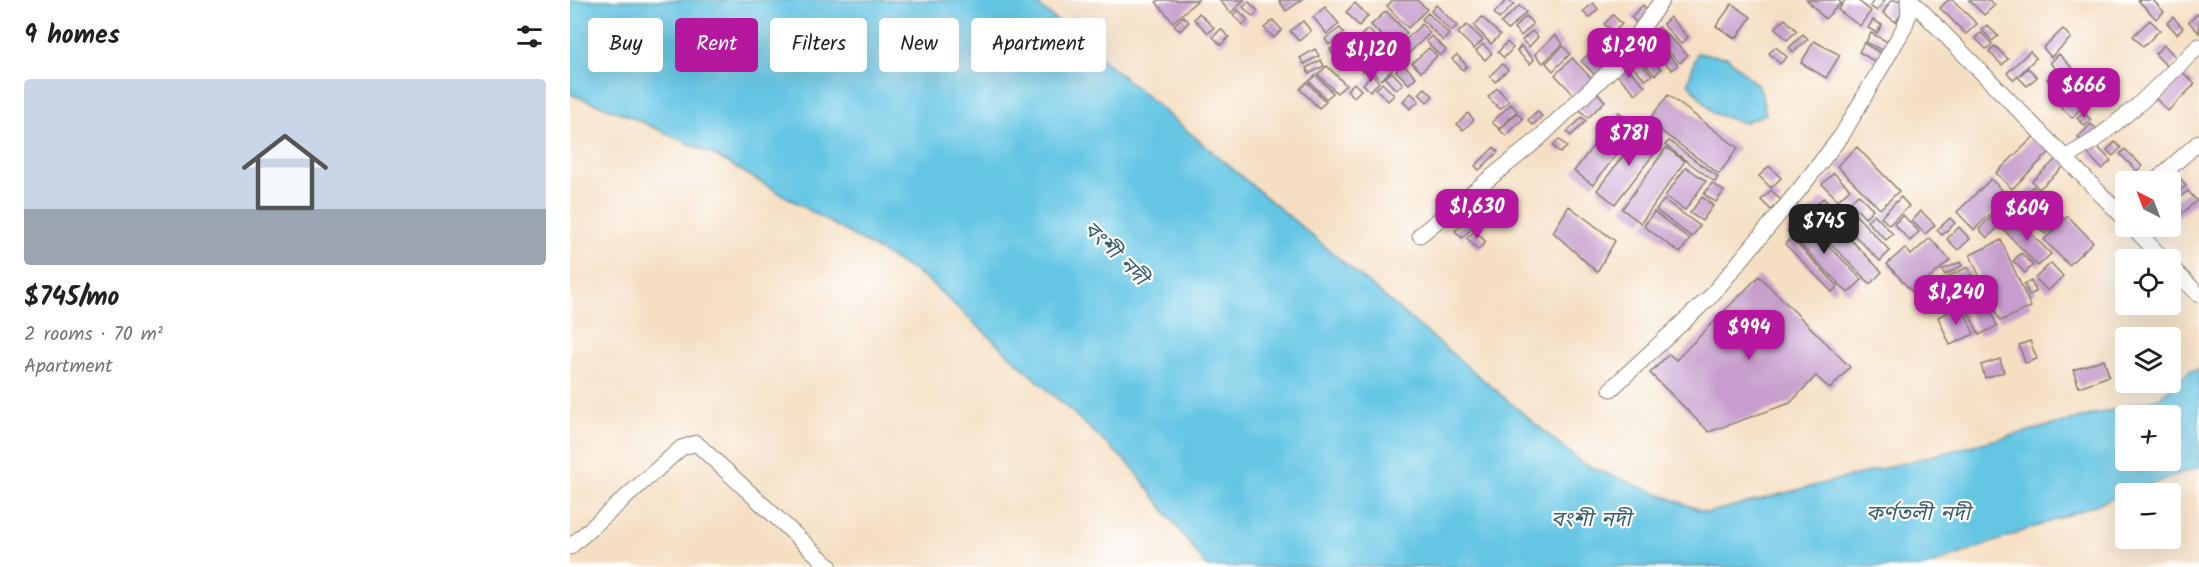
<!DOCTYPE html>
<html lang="en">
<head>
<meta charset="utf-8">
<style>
  body { margin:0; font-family:Kalam,"Noto Sans Bengali",sans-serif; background:#f6f6f6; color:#202124; height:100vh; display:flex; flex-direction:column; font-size:22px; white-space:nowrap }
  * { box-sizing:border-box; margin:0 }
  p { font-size:20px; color:#757577 }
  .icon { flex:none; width:33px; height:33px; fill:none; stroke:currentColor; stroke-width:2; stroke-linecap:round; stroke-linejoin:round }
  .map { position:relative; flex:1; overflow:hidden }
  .side { display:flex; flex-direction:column; background:#fff; width:570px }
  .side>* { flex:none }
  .top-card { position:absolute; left:18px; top:18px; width:570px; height:54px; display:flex; gap:12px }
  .needle { width:39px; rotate:318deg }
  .tools { position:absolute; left:1545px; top:171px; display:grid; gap:12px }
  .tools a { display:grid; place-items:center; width:66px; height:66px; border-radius:6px; background:#fff; box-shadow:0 6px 24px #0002; font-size:30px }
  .price { position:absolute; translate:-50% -51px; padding:0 14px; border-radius:12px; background:#b5179e; color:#fff; font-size:20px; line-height:39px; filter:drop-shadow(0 2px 3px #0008) }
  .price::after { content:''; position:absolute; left:50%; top:36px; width:18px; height:14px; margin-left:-9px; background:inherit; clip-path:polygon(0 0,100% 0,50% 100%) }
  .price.current { background:#222; color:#fff }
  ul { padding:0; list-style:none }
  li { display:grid; align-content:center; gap:12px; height:318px; padding:0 24px }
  li span { display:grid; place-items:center; height:186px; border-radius:6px; color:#555 }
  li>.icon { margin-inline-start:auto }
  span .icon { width:108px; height:108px; fill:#fffc; stroke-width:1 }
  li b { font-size:26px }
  h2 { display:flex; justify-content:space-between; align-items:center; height:72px; padding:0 24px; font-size:26px }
  .pill { padding:0 21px; border-radius:6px; background:#fff; box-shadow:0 6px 24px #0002; font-size:21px; line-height:54px }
  .pill.current { background:#b5179e; color:#fff }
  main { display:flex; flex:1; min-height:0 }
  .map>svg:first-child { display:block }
  .water { fill:#65c6e4; stroke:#407180; stroke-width:1.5; fill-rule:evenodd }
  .building { fill:#c69dcc }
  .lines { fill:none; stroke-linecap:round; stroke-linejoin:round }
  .minor-casing { stroke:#887e70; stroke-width:17 }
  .minor { stroke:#fff; stroke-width:15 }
  .labels { text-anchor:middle; stroke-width:4.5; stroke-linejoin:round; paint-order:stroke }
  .water-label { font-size:21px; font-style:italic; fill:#39606c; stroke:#fff }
</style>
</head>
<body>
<main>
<section class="side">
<h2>9 homes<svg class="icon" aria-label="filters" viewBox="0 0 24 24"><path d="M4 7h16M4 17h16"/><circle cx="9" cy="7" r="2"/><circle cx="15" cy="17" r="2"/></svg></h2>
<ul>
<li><span style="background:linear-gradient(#c9d6e8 70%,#9aa5b1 0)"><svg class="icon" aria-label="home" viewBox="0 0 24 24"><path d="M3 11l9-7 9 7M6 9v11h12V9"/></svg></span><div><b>$745/mo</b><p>2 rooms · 70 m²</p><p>Apartment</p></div></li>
</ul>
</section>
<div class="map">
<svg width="1629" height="567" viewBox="0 0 1629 567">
  <rect width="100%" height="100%" fill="#fff"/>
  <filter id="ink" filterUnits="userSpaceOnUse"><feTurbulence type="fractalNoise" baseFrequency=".0167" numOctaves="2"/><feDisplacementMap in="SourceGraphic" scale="12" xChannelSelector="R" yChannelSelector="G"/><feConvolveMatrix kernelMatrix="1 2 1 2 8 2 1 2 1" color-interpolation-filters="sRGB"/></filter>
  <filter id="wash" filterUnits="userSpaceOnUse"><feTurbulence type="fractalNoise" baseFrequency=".008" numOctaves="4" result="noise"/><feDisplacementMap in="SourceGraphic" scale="24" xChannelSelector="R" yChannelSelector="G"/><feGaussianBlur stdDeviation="1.35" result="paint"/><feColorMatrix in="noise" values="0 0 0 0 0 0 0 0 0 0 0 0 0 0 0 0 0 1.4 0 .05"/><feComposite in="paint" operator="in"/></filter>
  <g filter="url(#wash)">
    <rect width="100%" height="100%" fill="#f5dfc3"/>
    <path class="water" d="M0,0h462l551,464 124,49 452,-115 31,-27 9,-2v98l-274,100h-718l-75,-100 -208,-190 -208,-121 -87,-40 -59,-22zM1556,416h44v44h-44z
      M1127,53l30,4 33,31 6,26 -23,9 -30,-10 -25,-30z"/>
    <g id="blocks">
      <path class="building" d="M589,0h39l-25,22 -17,-20z
        M649,0h25l-13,13z
        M709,0h23l-16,11z
        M823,0h24l10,9 -19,19 -21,-22z
        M937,0l7,4 -15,15 -5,-6z
        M1237,0h31l3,3 -16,16z
        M1275,0h12l14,11 -11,15 -22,-16z
        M1304,0h11l-8,11 -7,-5z
        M1321,0h19l-14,22 -13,-9z
        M1378,0h5l24,24 -11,10 -26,-26z
        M1399,0h20l6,5 -11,10z
        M1568,0h15l11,12 -8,7z
        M679,2l9,9 -5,6 -10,-10z
        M785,3l13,13 -9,10 -13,-14z
        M1023,3l5,6 -9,9 -6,-6z
        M1162,4l19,13 -15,22 -20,-13z
        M866,5l21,21 -6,6 -20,-21z
        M1073,5l12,13 -12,12 -12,-13z
        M949,6l7,6 -18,18 -7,-7z
        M755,7l14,17 -12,10 -14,-17z
        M668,10l10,10 -5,5 -10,-10z
        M816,11l21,22 -14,14 -22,-22z
        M629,13l15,15 -6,5 -14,-14z
        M858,13l21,21 -6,7 -21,-22z
        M1627,14l2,2v17l-10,-11z
        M1043,15l9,9 -9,9 -9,-9z
        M613,16l6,6 -9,9 -6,-6z
        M956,16l7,8 -12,12 -7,-8z
        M912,17l18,18 -9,9 -17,-18z
        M1100,17l18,20 -7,7 -18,-20z
        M1603,17l10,11 -6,6 -10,-11z
        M1215,19l12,12 -10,9 -12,-12z
        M703,20l9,10 -8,8 -10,-10z
        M1303,20l9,5 -5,8 -9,-5z
        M1580,20l10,10 -17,17 -10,-11z
        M733,21l8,10 -12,10 -9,-10z
        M852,24l8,9 -23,22 -8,-9z
        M897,25l16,15 -9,9 -16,-16z
        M1417,25l11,11 -6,5 -10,-11z
        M1089,27l29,28 -8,8 -28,-29z
        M770,28l4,5 -15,12 -4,-6z
        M651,29l8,8 -8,8 -8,-8z
        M798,29l19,20 -11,10 -19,-20z
        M1493,29l8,9 -20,19 -8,-9z
        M962,31l6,6 -9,10 -7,-7z
        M1049,31l11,12 -7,7 -11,-12z
        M1301,33l26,14 -5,9 -26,-14z
        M1411,33l11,11 -6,5 -11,-11z
        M1233,34l5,5 -14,13 -5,-4z
        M985,35l8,9 -20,19 -8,-9z
        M862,36l14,14 -6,6 -14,-15z
        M1244,41l26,14 -14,23 -25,-15z
        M772,42l4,5 -13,7 -3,-5z
        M937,42l6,6 -9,10 -6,-6z
        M1294,43l28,17 -5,9 -28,-17z
        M913,44l9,9 -7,7 -9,-9z
        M1041,44l10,10 -10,9 -9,-10z
        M1594,45l14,14 -9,9 -14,-14z
        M951,46l13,14 -4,4 -13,-13z
        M993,46l7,8 -17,17 -7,-8z
        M1425,46l13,13 -6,6 -13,-13z
        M1206,47l11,10 -7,7 -11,-11z
        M859,48l8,8 -16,16 -9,-9z
        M1070,48l21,21 -6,6 -20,-21z
        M745,49l4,7 -15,8 -4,-6z
        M777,49l7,7 -11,10 -7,-6z
        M1024,49l14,15 -12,12 -15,-15z
        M1093,49l15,16 -6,5 -15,-15z
        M1460,51l6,7 -22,22 -7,-7z
        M823,53l8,8 -20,19 -8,-8z
        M1489,54l15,16 -8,9 -16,-16z
        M790,55l10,10 -7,7 -10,-10z
        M887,55l10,11 -4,4 -11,-11z
        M1064,57l18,18 -6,5 -17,-17z
        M1002,58l22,23 -17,17 -22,-23z
        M751,60l3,6 -15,8 -3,-6z
        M1053,63l22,23 -9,8 -22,-22z
        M833,64l13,13 -7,7 -13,-13z
        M932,64l6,6 -13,12 -5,-6z
        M757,66l19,19 -9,8 -19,-19z
        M1458,68l9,9 -10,9 -9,-9z
        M1610,70l15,14 -27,27 -15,-15z
        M822,72l11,12 -7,6 -11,-12z
        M1482,74l12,13 -5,5 -12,-13z
        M746,75l17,18 -7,6 -17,-18z
        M802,75l7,7 -9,9 -7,-7z
        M737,82l19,20 -7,6 -19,-19z
        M784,83l7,7 -7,7 -7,-7z
        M812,83l12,12 -6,6 -12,-12z
        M855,88l8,8 -6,6 -8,-8z
        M927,88l12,13 -9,8 -12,-12z
        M1025,91l10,10 -17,17 -11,-11z
        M841,93l8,8 -9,8 -7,-8z
        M1496,93l15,15 -9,10 -15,-15z
        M1098,95l70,53 -19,26 -71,-53z
        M941,104l6,7 -18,18 -7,-7z
        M967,111l5,5 -9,9 -5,-5z
        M1049,112l19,15 -45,58 -19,-14z
        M1513,112l8,8 -6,6 -8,-8z
        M898,113l6,7 -11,10 -6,-6z
        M947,113l6,6 -17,17 -6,-6z
        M1012,117l4,4 -15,15 -4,-4z
        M1521,124l8,7 -14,14 -7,-8z
        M1471,130l15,16 -44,43 -16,-16z
        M1072,131l19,14 -46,59 -18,-14z
        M989,139l8,8 -7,6 -7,-7z
        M1099,141l49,36 -3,5 -50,-37z
        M1545,142l6,6 -8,8 -6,-6z
        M1525,144l16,17 -9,8 -15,-16z
        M924,147l4,5 -19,18 -4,-4z
        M1287,147l42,44 -19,18 -43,-43z
        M1096,148l19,13 -44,62 -19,-14z
        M1555,149l17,17 -5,5 -17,-17z
        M1493,153l7,8 -31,28 -7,-8z
        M1199,166l12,12 -10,10 -12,-12z
        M1116,167l20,14 -21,29 -20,-14z
        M1264,173l16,16 -12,11 -16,-16z
        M1607,173l9,13 -16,11v-15h-5z
        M1421,179l17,17 -34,34 -17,-18z
        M1142,183l12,8 -8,11 -12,-8z
        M1463,186l30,31 -18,17 -30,-31z
        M1201,190l10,10 -10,10 -10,-10z
        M1618,191l9,10 -21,17 -6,-8v-5z
        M1288,194l15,15 -8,9 -15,-16z
        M1132,197l11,9 -11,15 -12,-8z
        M1331,197l8,9 -20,19 -8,-8z
        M1253,198l12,12 -7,6 54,56 -12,12 -66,-68z
        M1094,200l36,26 -8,11 -36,-27z
        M1438,201l9,10 -9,8 -9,-9z
        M999,206l46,35 -18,31 -44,-40z
        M1281,210l39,41 -10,10 -40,-40z
        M1351,211l14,14 -10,9 -13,-13z
        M1427,211l9,9 -19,18 -8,-9z
        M1084,212l36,27 -10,14 -36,-27z
        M1304,214l19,20 -7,6 -19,-19z
        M1333,215l16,17 -9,9 -16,-17z
        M901,216l6,7 -15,15 -7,-7z
        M1498,216l25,26 -24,23 -25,-25z
        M1231,217l61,63 -14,13 -61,-62z
        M1380,218l5,5 -13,12 -5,-5z
        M1446,218l35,36 -13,12 -34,-36z
        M1389,227l11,12 -12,11 -11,-11z
        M905,231l11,11 -8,8 -11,-12z
        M1221,238l47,48 -6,6 -47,-48z
        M1360,238l20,22 -37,33 -26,-29 18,-16 6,7z
        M1431,240l30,67 -31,14 -30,-66z
        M1451,253l12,12 -8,8 -12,-12z
        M1390,262l2,4 -17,9 -3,-5z
        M1481,263l12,13 -15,15 -13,-13z
        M1398,267l11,26 -19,8 -11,-25z
        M1189,276l91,91 -20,22 -14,-13 -26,27 -81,29 -59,-59 19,-19 7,6z
        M1375,278l10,23 -20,9 -10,-23z
        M1461,281l5,11 -7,3 -5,-11z
        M1414,296l13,30 -18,9 -14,-30z
        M1392,306l12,28 -24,11 -12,-28z
        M1460,341l7,18 -12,4 -6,-18z
        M1430,359l4,13 -19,6 -4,-13z
        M1534,359l5,17 -30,11 -6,-17z"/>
    </g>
  </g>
  <g filter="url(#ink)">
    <use href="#blocks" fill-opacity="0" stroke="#887e70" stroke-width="1.5"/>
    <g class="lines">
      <g class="minor-casing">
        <path id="minor" d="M1341,0l215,220
          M1495,158l30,-18 43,-35 61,-59
          M1584,182l45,-40
          M1562,226l32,34
          M850,235l117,-95 79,-75 46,-65
          M1600,266l29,29
          M1041,389l99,-92 89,-107 43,-55 62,-107 5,-14 -1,-14
          M0,547l111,-99 15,-5 134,124"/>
      </g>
      <use href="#minor" class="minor"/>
    </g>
  </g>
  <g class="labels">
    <g class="water-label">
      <text transform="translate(546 253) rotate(45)" y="7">বংশী নদী</text>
      <text x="1348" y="520">কর্ণতলী নদী</text>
      <text x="1021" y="526">বংশী নদী</text>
    </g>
  </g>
</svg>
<div class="tools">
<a><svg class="needle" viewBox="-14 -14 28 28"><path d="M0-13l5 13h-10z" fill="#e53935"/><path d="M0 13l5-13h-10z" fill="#757577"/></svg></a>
<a><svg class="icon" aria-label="locate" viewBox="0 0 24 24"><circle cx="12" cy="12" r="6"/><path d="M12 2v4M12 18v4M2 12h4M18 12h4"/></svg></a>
<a><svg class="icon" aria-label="layers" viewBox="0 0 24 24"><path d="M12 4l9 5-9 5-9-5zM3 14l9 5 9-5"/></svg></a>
<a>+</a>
<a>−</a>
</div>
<b class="price" style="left:1059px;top:79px">$1,290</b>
<b class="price" style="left:801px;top:83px">$1,120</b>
<b class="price" style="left:1514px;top:119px">$666</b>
<b class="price" style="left:1059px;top:167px">$781</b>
<b class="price" style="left:907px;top:240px">$1,630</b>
<b class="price" style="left:1457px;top:242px">$604</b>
<b class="price current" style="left:1254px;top:255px">$745</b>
<b class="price" style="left:1386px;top:326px">$1,240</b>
<b class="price" style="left:1179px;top:361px">$994</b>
<div class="top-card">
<a class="pill">Buy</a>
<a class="pill current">Rent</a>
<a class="pill">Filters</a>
<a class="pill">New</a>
<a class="pill">Apartment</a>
</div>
</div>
</main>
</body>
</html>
